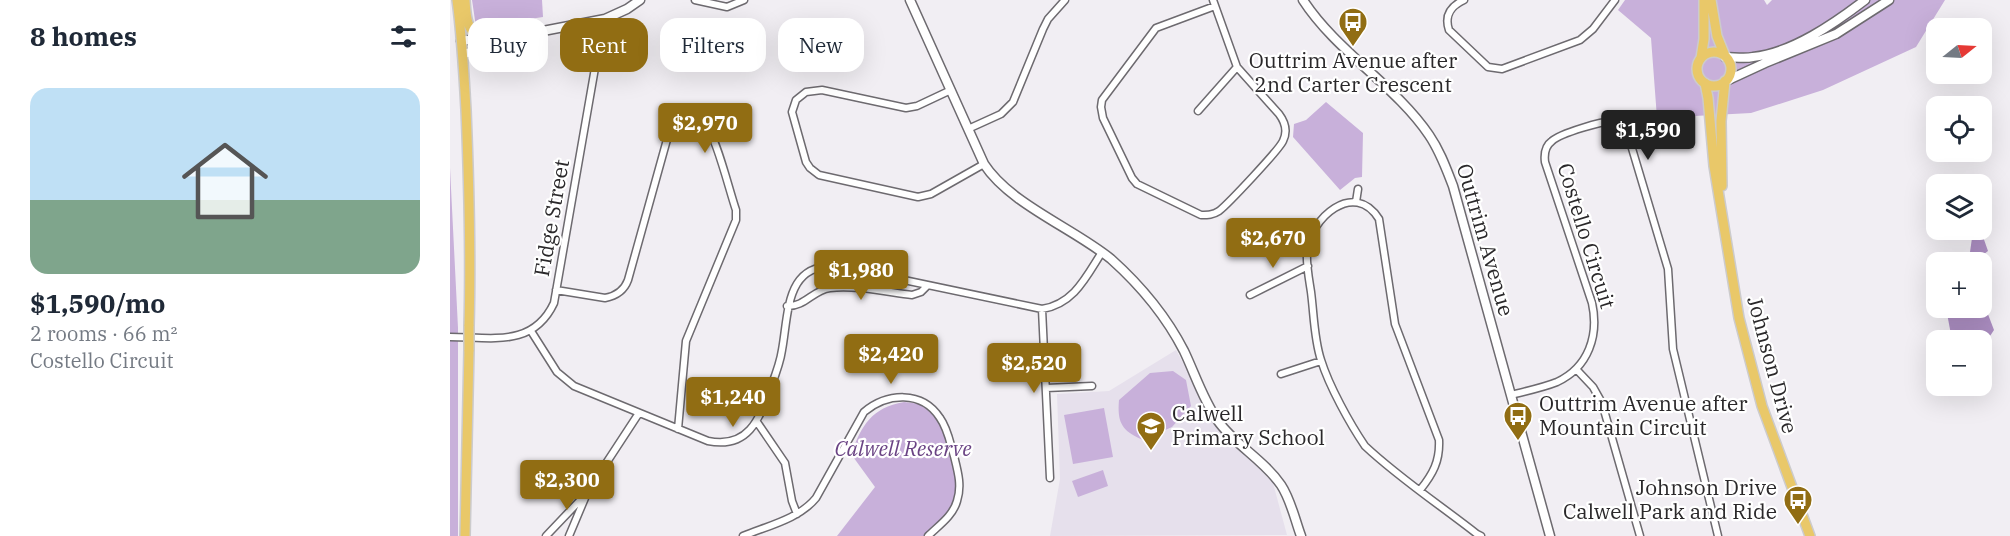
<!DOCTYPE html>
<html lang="en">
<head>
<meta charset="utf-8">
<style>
  body { margin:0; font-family:"IBM Plex Serif",serif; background:#f6f6f7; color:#1f2937; height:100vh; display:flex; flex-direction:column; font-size:22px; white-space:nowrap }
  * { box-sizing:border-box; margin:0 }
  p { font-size:20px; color:#747a83 }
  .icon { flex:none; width:33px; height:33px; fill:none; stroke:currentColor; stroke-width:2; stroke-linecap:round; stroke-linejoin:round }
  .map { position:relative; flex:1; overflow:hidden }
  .details { display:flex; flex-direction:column; background:#fff; width:450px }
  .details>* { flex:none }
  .banner { position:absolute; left:18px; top:18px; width:570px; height:54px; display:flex; gap:12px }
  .needle { width:39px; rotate:72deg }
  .buttons { position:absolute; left:1476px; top:18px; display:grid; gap:12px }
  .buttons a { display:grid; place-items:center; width:66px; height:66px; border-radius:12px; background:#fff; box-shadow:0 6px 24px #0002; font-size:30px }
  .price { position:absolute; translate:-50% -51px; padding:0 14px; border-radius:6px; background:#916d13; color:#fff; font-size:20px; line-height:39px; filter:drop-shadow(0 2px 3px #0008) }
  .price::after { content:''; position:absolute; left:50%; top:36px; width:18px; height:14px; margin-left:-9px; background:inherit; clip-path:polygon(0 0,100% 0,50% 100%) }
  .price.selected { background:#222; color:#fff }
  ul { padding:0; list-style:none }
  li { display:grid; align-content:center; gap:12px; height:318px; padding:0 30px }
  li span { display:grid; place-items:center; height:186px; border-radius:18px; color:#555 }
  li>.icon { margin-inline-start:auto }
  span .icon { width:108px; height:108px; fill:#fffc; stroke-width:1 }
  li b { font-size:26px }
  h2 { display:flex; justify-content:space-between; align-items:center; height:72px; padding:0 30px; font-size:26px }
  .chip { padding:0 21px; border-radius:18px; background:#fff; box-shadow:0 6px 24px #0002; font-size:21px; line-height:54px }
  .chip.selected { background:#916d13; color:#fff }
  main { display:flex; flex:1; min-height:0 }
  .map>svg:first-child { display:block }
  .built { fill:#e6e0ec }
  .green { fill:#c8b0da }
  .water { fill:#ac8ec2 }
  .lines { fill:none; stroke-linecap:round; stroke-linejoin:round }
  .street-casing { stroke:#6d6a6f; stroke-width:9 }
  .secondary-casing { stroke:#6d6a6f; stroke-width:11 }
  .primary-casing { stroke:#cccbcc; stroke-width:12 }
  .street { stroke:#fff; stroke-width:6 }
  .secondary { stroke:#fff; stroke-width:8 }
  .primary { stroke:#e9c869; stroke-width:9 }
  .primary-bridge-casing { stroke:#cccbcc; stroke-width:12; stroke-linecap:butt }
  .primary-bridge { stroke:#e9c869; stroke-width:9 }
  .labels { text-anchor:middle; stroke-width:4.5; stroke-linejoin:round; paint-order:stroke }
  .poi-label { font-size:21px; fill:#2a282a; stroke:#fff; text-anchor:start }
  .street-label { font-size:21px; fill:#2a282a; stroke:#fff }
  .park-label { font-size:21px; font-style:italic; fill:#6a4384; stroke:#fff }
</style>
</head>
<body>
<main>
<section class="details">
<h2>8 homes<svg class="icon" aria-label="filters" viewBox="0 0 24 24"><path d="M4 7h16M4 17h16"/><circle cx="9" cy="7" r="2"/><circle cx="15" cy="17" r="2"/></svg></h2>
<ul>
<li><span style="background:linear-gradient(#bfe0f5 60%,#7fa58c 0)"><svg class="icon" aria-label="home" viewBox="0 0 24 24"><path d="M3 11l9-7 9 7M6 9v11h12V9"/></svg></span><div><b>$1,590/mo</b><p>2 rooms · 66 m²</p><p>Costello Circuit</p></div></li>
</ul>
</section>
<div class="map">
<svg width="1560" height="536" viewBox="0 0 1560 536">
  <rect width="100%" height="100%" fill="#f1eef3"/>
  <path class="built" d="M726,350l41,75 56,58 14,52 -237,1 10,-57 -3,-85 52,-3z"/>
  <path class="green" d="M22,0h70l1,17 -67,10z
    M1175,0h139l3,5 5,-5h173l-29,47 -93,43 -72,23 -94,5 -6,-80 -33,-28z
    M876,102l37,31 -1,44 -7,1 -15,12 -47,-53 1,-13 12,-4z
    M0,168l8,160v208h-8z
    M723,371l13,9 5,26 -19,21 -29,13c-21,-9 -26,-17 -24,-40l31,-27z
    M454,402l17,2 15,11 8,16 14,53 -7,25 -27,27h-87l38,-49 -24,-33c11,-29 20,-46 53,-52z
    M654,408l9,49 -40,7 -9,-49z
    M653,470l5,16 -30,11 -6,-16z"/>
  <path class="water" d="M1523,231h8l7,20 -12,9 -6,-8z
    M1532,304l4,5 8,21 -12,18v-8h-30l-6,-32h36z"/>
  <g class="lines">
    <g class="street-casing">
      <path id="street" d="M245,0l32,7 17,-7
        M763,0l24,67 42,47c6,8 9,17 4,27 -4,9 -55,63 -64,70 -6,4 -11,4 -18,4l-64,-31 -5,-6 -29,-60 -2,-11 1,-7 54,-72 59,-22
        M1014,0c-13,6 -20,15 -15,30l39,37 14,2 78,-29 13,-11 22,-29
        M501,90l-34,16 -11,2 -84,-18 -16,2 -10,8 -4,12 14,50 4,6 9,7 99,22 13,-3 53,-30
        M748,111l39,-44
        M518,129l33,-15 12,-12 30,-73 5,-10 17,-19
        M906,202l2,-13
        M106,290l49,8c11,-2 19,-7 23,-18l40,-144c6,-9 12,-14 23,-14 6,0 12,3 17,7 9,11 22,64 28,81v10l-50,121 -8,88
        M800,295l58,-29
        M337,306c18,1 26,-16 43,-18 25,-3 57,4 82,7l9,-3 6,-6
        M592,309l8,169
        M81,331l26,41 17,14 134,55c40,8 51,-21 62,-52 5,-13 10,-25 12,-39 7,-38 3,-91 60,-83l200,42c32,-5 44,-32 60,-57
        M0,337c41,0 83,11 104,-34l41,-235 1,-21 -4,-26
        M1126,369l17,18 9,16 38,133
        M831,374l40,-13
        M596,388l46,-2
        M1061,395c15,-4 31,-7 46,-13 32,-15 42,-47 35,-79l-47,-141c-1,-8 0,-16 7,-21 7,-7 54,-22 63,-19 7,2 10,7 13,13l40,134 5,80 45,187
        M307,422l28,41 7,38 5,13
        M970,490c13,-16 20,-29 19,-50l-44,-116 -16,-105c-25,-40 -69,0 -72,32 -1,13 2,28 4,41 3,23 3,47 10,68 8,26 29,64 44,86 34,32 75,59 112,88l4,2
        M96,536l40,-42 53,-81
        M119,536l16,-38
        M293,536c24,-10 56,-17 73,-38l48,-86c23,-19 58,-22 76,6 8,11 10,25 14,38 4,16 8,30 3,45 -4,15 -19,25 -29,35"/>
    </g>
    <g class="secondary-casing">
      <path id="secondary" d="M460,0l74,164c26,40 89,64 127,95 29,26 55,57 73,92 11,23 19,49 34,70 17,24 46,39 63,64 10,15 14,35 20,51
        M853,0c33,51 93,86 126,135 11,16 17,33 24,51l97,350
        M11,41l70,-11 11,1
        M13,54l67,-16 13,-7 62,-12 22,-10 13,-9
        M1275,57c9,0 19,2 28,0 39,-4 82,-34 112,-57
        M1276,81l39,-18 71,-29 53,-34"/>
    </g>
    <g class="primary-casing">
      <path id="primary" d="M7,0c5,36 7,73 9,110 3,72 5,144 3,216
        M15,0c1,15 1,30 15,38
        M1261,0l6,36 8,20
        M1247 69a17 17 0 1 1 34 0a17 17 0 1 1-34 0Z
        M1251,58l3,-19v-39
        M1255,83l3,15 6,68 25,152 23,88 48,130
        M1272,186l-1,-65 4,-40
        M15,536l4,-186"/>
    </g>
    <use href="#street" class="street"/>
    <use href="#secondary" class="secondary"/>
    <use href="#primary" class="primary"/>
    <g class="primary-bridge-casing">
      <path id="primary-bridge" d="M19,350v-24"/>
    </g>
    <use href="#primary-bridge" class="primary-bridge"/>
  </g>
  <defs>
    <g id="bus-pin" transform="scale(1.5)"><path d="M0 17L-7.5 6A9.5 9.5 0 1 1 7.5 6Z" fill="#916d13" stroke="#fff"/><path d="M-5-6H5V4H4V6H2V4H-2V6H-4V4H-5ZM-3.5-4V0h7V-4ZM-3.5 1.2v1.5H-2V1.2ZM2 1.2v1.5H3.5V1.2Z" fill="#fff"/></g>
    <g id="school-pin" transform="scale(1.5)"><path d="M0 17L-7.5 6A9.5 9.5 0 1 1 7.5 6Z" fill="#916d13" stroke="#fff"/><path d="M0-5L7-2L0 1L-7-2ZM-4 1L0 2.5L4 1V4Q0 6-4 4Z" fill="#fff"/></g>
  </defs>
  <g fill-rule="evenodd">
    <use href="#bus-pin" x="903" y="22"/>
    <use href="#bus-pin" x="1068" y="416"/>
    <use href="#school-pin" x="701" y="426"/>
    <use href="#bus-pin" x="1348" y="500"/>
  </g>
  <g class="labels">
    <g class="poi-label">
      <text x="903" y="68" text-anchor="middle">Outtrim Avenue after<tspan x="903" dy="24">2nd Carter Crescent</tspan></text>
      <text x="1089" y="411">Outtrim Avenue after<tspan x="1089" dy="24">Mountain Circuit</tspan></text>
      <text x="722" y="421">Calwell<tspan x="722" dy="24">Primary School</tspan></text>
      <text x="1327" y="495" text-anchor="end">Johnson Drive<tspan x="1327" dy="24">Calwell Park and Ride</tspan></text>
    </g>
    <g class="street-label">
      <text transform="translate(102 218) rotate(-80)" y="7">Fidge Street</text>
      <text transform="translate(1136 236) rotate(73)" y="7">Costello Circuit</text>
      <text transform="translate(1035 240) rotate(74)" y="7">Outtrim Avenue</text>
      <text transform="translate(1322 365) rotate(75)" y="7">Johnson Drive</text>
    </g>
    <g class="park-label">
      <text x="453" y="456">Calwell Reserve</text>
    </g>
  </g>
</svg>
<div class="buttons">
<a><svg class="needle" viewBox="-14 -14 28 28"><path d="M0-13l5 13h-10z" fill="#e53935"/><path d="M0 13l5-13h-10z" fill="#747a83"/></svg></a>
<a><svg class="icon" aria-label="locate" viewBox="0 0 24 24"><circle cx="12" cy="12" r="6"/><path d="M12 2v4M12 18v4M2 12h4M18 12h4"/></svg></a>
<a><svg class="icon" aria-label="layers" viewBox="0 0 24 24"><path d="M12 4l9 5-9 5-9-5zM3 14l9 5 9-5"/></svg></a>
<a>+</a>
<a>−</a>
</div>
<b class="price" style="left:255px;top:154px">$2,970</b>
<b class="price selected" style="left:1198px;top:161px">$1,590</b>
<b class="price" style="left:823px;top:269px">$2,670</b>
<b class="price" style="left:411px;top:301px">$1,980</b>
<b class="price" style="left:441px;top:385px">$2,420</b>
<b class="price" style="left:584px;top:394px">$2,520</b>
<b class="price" style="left:283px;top:428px">$1,240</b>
<b class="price" style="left:117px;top:511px">$2,300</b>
<div class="banner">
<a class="chip">Buy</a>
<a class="chip selected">Rent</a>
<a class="chip">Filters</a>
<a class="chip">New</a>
</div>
</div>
</main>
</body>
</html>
